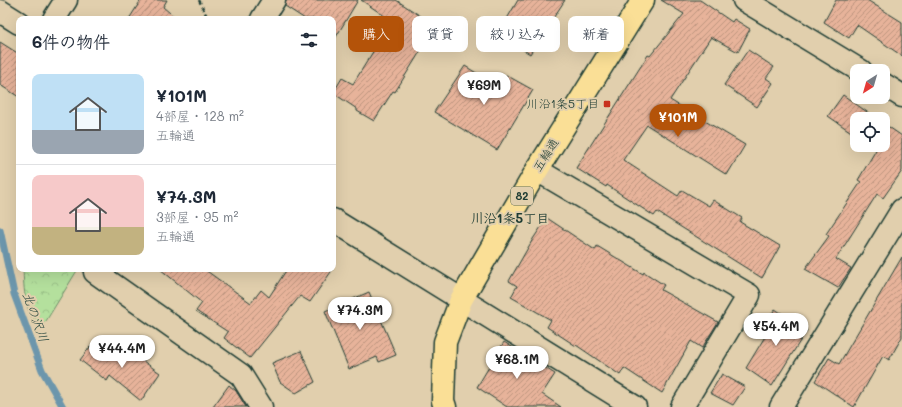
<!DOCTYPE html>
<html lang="ja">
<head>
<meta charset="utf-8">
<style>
  body { margin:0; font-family:Mali,"Klee One",sans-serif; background:#f2f2f3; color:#1f2937; height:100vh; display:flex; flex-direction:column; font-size:15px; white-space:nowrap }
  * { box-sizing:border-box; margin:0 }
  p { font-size:13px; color:#747a83 }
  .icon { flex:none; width:22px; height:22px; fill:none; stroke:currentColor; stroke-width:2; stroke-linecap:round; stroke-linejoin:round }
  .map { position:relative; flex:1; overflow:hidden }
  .panel { position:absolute; left:16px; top:16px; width:320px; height:256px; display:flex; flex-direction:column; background:#fff; border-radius:8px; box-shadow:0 4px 16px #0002 }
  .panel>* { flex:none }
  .banner { position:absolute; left:348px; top:16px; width:380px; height:36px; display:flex; gap:8px }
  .needle { width:26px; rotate:217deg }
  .tools { position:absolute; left:850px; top:64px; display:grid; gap:8px }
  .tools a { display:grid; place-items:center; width:40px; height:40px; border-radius:8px; background:#fff; box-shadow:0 4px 16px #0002; font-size:20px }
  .price { position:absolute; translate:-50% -34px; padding:0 9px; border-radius:14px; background:#fff; color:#222; font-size:13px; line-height:26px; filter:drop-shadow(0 1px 2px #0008) }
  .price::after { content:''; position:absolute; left:50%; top:24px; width:12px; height:9px; margin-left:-6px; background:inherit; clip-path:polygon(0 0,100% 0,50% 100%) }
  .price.selected { background:#b45309; color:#fff }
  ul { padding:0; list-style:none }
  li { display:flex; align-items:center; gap:12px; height:100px; padding:0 16px }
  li+li { border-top:1px solid #e0e1e3 }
  li span { display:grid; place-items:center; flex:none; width:112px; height:80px; border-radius:8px; color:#555 }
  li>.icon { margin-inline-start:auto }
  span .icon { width:48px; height:48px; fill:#fffc; stroke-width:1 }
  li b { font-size:17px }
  h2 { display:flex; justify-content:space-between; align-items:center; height:48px; padding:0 16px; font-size:17px }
  .tag { padding:0 14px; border-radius:8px; background:#fff; box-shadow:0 4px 16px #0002; font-size:14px; line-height:36px }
  .tag.selected { background:#b45309; color:#fff }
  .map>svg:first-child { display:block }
  .park { fill:url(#park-crowns); stroke:#6a8e68 }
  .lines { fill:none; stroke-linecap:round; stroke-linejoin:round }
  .stream { stroke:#6c96ac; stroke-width:7 }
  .building { fill:url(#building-hatch); stroke:#1f3d34 }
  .minor-casing { stroke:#1f3d34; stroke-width:25 }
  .primary-casing { stroke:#1f3d34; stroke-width:25 }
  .path { stroke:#1f3d34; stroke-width:2.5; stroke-dasharray:4 3; stroke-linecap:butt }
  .minor { stroke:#e1cfad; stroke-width:22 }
  .primary { stroke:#fadf96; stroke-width:22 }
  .poi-dot { fill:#c8321e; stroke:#e1cfad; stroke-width:1.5 }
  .labels { text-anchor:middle; stroke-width:4; stroke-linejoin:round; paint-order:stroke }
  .shield { fill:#e1cfad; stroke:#596958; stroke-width:1 }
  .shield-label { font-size:11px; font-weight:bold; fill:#1f3d34 }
  .poi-label { font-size:12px; fill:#1f3d34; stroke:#e1cfad; text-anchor:end }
  .street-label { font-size:12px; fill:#1f3d34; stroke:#e1cfad }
  .neighbourhood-label { font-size:13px; font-weight:bold; fill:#1f3d34; stroke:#e1cfad }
  .water-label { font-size:13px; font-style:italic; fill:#25443e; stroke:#e1cfad }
</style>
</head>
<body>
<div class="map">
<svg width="902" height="407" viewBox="0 0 902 407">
  <defs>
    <pattern id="park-crowns" width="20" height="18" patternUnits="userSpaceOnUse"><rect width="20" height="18" fill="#b4e09d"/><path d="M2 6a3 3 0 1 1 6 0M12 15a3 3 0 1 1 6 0" fill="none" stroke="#9ac188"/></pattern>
    <pattern id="building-hatch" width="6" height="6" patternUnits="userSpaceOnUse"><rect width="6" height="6" fill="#e7b39a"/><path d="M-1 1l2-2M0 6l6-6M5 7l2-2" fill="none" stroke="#bb937e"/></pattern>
  </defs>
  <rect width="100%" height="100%" fill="#e1cfad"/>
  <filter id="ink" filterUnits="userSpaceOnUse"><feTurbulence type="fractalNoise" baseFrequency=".025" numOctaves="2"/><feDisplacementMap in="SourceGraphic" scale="8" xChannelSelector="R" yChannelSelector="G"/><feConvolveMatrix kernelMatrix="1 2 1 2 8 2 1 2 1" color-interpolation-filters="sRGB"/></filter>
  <g filter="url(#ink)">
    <path class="park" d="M23,269h55l-32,52 -6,5c-16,-12 -16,-38 -17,-57z"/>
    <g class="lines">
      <path class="stream" d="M0,230l14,64 28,76 21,37"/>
    </g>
    <path class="building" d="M141,0h26l-4,7 14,12h-48z
      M286,0h72l-25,42v-23h-28l-20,-13z
      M361,0h35l40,26 -41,66 -2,-1 -19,30 -17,-10v-2l-24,-16 9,-15 11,6 39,-63z
      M518,0h47l-35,54 -32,-20z
      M661,0h39l32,22 2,-3 16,10 -12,23 -27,-15 -41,63 75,45 -18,30 -80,-50 -24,35 55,36 4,-6 27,16 4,-6 29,18 -2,4 40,24 -18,32 -105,-66 -3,4 -47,-31 -1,2 -30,-19 72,-113 2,1 34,-42z
      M836,0h31l35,22v34l-45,-31 -8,13 -25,-16z
      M0,42l19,12v43l-19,-12z
      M748,50l26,17 -8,11 7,5 -16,24 -33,-22z
      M465,66l34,21 7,-12 27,15 -36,60 -63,-38z
      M843,95l34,24h-20v17l-29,-20z
      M883,123l19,13v35l-19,27 -6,-4 -41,65 15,9 -13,20 -33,-19 24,-33 -3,-2 35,-52 -3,-2 18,-30 -6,-5h13z
      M547,218l48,32 2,-4 46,28 1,-2 20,13 -3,5 57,32 -16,26 -11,-7 -29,52 -38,-25 -4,7 -44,-30v1l-29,-19 4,-7 -40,-23 6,-11 -8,-5 24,-42z
      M902,257v80l-13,23 -6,-4 -29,51 -39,-26 14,-23 10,6z
      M160,269h44l47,34 10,-13 8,7 18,-28h46l-23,33 -10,-6 -50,62 -26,-20 4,-6 -32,-21 6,-8z
      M369,292l27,63 -17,7 -2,-5 -28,12 -24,-58z
      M775,309l32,21 -35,56 -26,-18 23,-38 -5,-4z
      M504,342l51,32 -13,20 19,13h-54l-30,-20z
      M93,343l18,14 8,-13 41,29 -19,28 -31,-25 -3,5 -27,-21z
      M301,351l14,31 -19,11 -16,-11 -8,-19z
      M722,374l23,13 -12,18 -23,-12z
      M229,385l7,6 10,16h-33z"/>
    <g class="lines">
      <g class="minor-casing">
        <path id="minor" d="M744,0l117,71
          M0,11l19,12
          M54,19l12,-19
          M262,19l12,-19
          M883,84l19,12
          M537,170l212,125 -67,112
          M333,220l302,187
          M97,269l-2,3 146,103 20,32
          M781,407l121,-197"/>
      </g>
      <g class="primary-casing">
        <path id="primary" d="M445,407l-2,-6 2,-59 16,-42 76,-130 106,-170"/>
      </g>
      <path class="path" d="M199,0l9,19"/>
      <use href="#minor" class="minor"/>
      <use href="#primary" class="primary"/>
    </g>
  </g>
  <rect class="poi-dot" x="603" y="100" width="8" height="8" rx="2"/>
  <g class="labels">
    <rect class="shield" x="511" y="187" width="22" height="18" rx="3"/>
    <g class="shield-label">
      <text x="522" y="200">82</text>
    </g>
    <g class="poi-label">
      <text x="599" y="108">川沿1条5丁目</text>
    </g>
    <g class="street-label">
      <text transform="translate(546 155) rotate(-58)" y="4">五輪通</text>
    </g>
    <g class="neighbourhood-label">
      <text x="510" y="223">川沿1条5丁目</text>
    </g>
    <g class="water-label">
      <text transform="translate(36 317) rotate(70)" y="5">北の沢川</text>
    </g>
  </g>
</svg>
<div class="tools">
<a><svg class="needle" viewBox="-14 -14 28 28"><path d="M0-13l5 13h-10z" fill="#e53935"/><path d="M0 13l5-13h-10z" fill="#747a83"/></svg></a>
<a><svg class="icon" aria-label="locate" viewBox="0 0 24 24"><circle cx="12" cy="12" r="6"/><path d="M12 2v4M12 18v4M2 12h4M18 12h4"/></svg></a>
</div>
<b class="price" style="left:484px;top:106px">¥69M</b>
<b class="price selected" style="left:678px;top:138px">¥101M</b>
<b class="price" style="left:360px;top:331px">¥74.3M</b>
<b class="price" style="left:776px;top:347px">¥54.4M</b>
<b class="price" style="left:122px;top:369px">¥44.4M</b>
<b class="price" style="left:517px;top:380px">¥68.1M</b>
<div class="banner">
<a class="tag selected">購入</a>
<a class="tag">賃貸</a>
<a class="tag">絞り込み</a>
<a class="tag">新着</a>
</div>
<section class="panel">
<h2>6件の物件<svg class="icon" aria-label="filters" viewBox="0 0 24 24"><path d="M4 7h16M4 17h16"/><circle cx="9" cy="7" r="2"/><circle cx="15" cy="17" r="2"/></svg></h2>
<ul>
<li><span style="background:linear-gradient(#bfe0f5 70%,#9aa5b1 0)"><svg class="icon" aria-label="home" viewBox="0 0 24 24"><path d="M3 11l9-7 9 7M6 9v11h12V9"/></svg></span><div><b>¥101M</b><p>4部屋 · 128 m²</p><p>五輪通</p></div></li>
<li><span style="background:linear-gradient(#f6c9c9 65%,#c2b280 0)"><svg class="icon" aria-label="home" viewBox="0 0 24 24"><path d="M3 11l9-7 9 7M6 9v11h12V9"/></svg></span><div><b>¥74.3M</b><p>3部屋 · 95 m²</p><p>五輪通</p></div></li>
</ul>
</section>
</div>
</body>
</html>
